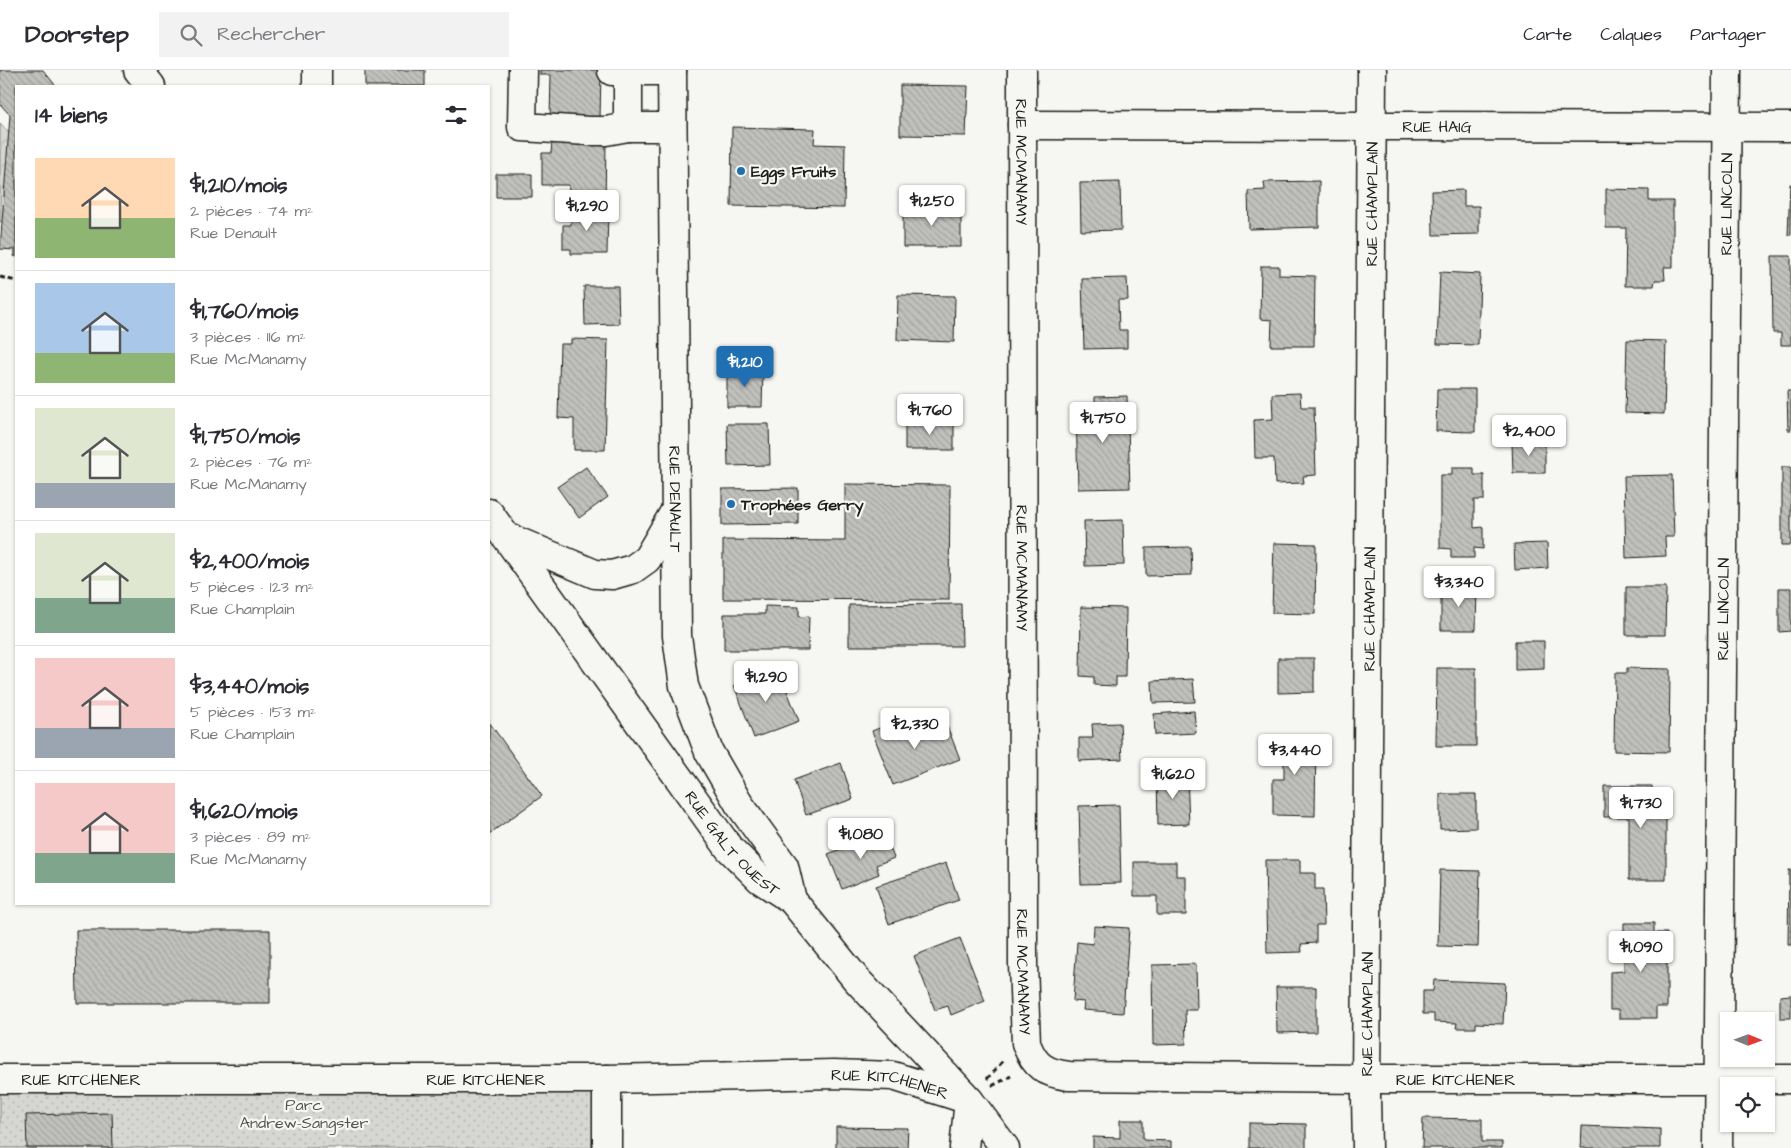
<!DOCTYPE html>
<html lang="fr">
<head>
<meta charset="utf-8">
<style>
  body { margin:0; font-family:"Architects Daughter",sans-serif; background:#f2f2f3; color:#2b2b33; height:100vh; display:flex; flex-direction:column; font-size:19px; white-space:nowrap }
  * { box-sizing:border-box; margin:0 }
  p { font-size:16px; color:#7c7c81 }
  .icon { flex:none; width:28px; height:28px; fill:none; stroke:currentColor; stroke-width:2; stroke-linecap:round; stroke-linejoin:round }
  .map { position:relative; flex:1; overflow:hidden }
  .panel { position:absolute; left:15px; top:15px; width:475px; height:820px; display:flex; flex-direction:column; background:#fff; border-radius:0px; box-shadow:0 1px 4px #0004 }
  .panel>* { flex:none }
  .needle { width:32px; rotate:91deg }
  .fabs { position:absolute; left:1720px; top:942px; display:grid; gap:10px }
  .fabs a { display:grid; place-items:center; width:55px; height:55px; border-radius:0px; background:#fff; box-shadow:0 1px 4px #0004; font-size:25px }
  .price { position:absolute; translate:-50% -42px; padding:0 11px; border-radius:5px; background:#fff; color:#222; font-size:16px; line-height:32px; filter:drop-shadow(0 1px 2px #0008) }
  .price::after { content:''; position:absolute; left:50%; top:30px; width:15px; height:11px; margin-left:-8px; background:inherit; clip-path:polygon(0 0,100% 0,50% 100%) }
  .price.active { background:#1f6fb2; color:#fff }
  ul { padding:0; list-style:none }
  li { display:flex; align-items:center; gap:15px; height:125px; padding:0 20px }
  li+li { border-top:1px solid #e1e1e2 }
  li span { display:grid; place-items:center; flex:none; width:140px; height:100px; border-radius:0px; color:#555 }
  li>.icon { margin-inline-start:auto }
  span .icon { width:60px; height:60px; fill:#fffc; stroke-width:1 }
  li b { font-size:21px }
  h2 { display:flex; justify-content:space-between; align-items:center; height:60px; padding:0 20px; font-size:21px }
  header { display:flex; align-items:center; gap:30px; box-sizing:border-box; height:70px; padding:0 25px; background:#fff; border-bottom:1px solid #e1e1e2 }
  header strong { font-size:24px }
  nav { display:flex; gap:28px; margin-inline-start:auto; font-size:18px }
  .search { width:350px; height:45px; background:#f2f2f3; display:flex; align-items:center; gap:12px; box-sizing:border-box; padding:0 18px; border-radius:0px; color:#7c7c81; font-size:19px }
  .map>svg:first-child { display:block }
  .grass { fill:url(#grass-dots); stroke:#797977 }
  .forest { fill:url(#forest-crowns); stroke:#797977 }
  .building { fill:url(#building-back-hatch); stroke:#1c1c1c }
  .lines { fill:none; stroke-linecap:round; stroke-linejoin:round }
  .minor-casing { stroke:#1c1c1c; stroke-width:31 }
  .major-casing { stroke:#1c1c1c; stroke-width:31 }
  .path { stroke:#1c1c1c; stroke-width:3; stroke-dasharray:5 4; stroke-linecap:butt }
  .minor { stroke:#f6f6f2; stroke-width:28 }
  .major { stroke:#f6f6f2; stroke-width:28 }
  .poi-dot { fill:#1f6fb2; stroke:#f6f6f2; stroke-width:2 }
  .labels { text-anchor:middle; stroke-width:4.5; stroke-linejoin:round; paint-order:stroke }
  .street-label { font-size:16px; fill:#1c1c1c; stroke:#f6f6f2 }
  .poi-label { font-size:16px; font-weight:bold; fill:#1c1c1c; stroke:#f6f6f2; text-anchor:start }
  .park-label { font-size:16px; fill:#545453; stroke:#f6f6f2 }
</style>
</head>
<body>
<header>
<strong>Doorstep</strong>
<div class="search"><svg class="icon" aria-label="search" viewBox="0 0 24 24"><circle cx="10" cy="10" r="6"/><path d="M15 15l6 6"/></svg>Rechercher</div>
<nav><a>Carte</a><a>Calques</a><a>Partager</a></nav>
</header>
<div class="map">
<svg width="1791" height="1078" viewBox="0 0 1791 1078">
  <defs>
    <pattern id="grass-dots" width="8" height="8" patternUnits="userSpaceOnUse" patternTransform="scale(1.25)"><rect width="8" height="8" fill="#d6d6d2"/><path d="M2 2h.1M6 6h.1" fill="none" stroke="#b7b7b4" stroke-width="1.8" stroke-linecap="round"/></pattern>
    <pattern id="forest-crowns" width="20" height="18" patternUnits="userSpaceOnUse" patternTransform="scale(1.25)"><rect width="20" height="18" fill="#d6d6d2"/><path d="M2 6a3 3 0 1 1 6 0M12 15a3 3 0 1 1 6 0" fill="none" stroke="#b7b7b4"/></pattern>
    <pattern id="building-back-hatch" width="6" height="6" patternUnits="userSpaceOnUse" patternTransform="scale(1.25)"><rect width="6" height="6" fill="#c0c0bd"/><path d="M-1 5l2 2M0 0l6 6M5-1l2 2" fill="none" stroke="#a4a4a2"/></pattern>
  </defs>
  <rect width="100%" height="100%" fill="#f6f6f2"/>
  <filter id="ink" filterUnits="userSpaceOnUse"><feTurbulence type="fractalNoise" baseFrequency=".02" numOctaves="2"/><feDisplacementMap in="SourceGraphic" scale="10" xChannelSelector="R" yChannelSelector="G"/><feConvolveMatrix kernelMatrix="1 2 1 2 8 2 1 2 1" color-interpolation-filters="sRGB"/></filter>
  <g filter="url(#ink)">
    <path class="grass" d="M0,1009h607v69h-607z"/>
    <path class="forest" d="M0,53l10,11 -6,87 -4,1z"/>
    <path class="building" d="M0,0h43l13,16h-40v171l-2,-1v-6l-14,-1 10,-134 -10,-11z
      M365,0h60v16h-60z
      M540,0h61l-1,49 -50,-1 1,-43h-11z
      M900,15l68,1 -2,50 -66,-1z
      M732,57l83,2 -1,15 31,1 -1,63 -113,-2z
      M552,72l54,1 -1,62 -37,-1 1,-19h-27v-32h9z
      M496,104h36v23h-36z
      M1319,111v46l-70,2 -1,-38 17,-1 -1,-8z
      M1120,112l1,48 -40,1 -1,-48z
      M1790,114h1v51h-3z
      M1606,119l43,1v11h24v66h-9l1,13h-10l-1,6h-29l1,-58h-20z
      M1464,120v16h15v28l-46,1 -1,-44z
      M961,136v41h-58v-40z
      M571,139l37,1 -1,44h-36v-5h-8v-24h8z
      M1772,186h19v89h-10v-12h-8z
      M1261,196h18v9l36,1 -1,70h-43l1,-26 -12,-1z
      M1440,202l40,2 -2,71 -41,-1z
      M1127,208l1,22h-10l1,30h8v18l-43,1 -2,-70z
      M584,216h34l1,38 -34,1z
      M898,225l57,1 -1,46 -57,-2z
      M571,269l37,1 -3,110h-31v-31l-16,-1 2,-74h11z
      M1627,270l39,1 -2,73 -39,-1z
      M727,300h36l-1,37h-35z
      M1437,319h38v43l-39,-1z
      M1787,321h4v39h-3z
      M1300,323l1,14h13l2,68 -13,1 1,7 -29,1 -1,-26h-19l-1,-38 19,-1 -1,-25z
      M1127,326l3,92 -52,1 -2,-81 19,-1v-10z
      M905,352h49v28h-49z
      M727,354h42l1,41 -42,1z
      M1512,372h33v31h-32z
      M586,397l22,30 -29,21 -22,-31z
      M1782,397h9v78h-9z
      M1452,398h22v7h10v25h-10v28l9,-1v22l-9,-1v10h-23v-9l-11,-1v-73h12z
      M1672,405l2,62h-9l1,19 -40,2 -2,-82z
      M845,414l105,1 -1,115 -226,-1v-59l122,1z
      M798,418v36l-76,1v-36z
      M1123,450l1,45 -39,1 -1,-45z
      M1274,473l42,1 -1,70 -43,-1z
      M1547,473l1,25 -33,2 -1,-26z
      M1191,477l1,28 -46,1v-28z
      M1441,517h36l-1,43h-35z
      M1626,517h40l-1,48h-39z
      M1779,518h12v43l-12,1z
      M961,534l1,42h-113v-41z
      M765,536l34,1v10l10,-1 -1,34h-84v-36h41z
      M1081,537l45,1 -1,69h-9v9l-22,-1v-8l-14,-1z
      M1515,571h29v28l-29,1z
      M1278,588h36v34l-36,1z
      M778,598l21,53 -45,17 -20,-53z
      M1437,598h39v78h-40z
      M1627,598l43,1 -1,83 -55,-1 1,-78h12z
      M1193,609l2,23 -42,1 -1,-22z
      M1194,641l2,22 -41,2 -1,-21z
      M900,650l6,16 39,-15 15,38 -67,26 -21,-54z
      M489,652l53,74 -53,38z
      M1120,653l2,36 -43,2v-23h14l-1,-14z
      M1274,666h42l-1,80 -42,-1v-36h11v-18h-10z
      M841,693l12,36 -47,16 -12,-35z
      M1187,704l2,50 -31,1 -1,-50z
      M1604,716h48v19h14v75h-37v-63h-25z
      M1440,724h36v34l-36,1z
      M1119,735l2,78 -40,1 -2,-78z
      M884,762l10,26 -18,7 3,9 -37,15 -14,-35z
      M1265,790h35v13h15v16h8l1,36h-8v18l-15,1 1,8 -35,1z
      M1134,792h42v14h10v39h-29v-19h-23z
      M946,793l13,37 -70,24 -13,-38z
      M1440,800l40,1 -2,76 -40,-1z
      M1789,800h2v75h-3z
      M1624,853h30v10h13v74h-11v11h-37v-8h-9v-38l14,-1z
      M1094,856l35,2 -6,85 -40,-3 1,-8 -11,-1 4,-59 16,2z
      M76,860h194v73h-193z
      M960,868l25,63 -34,14 -3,-9 -13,4 -21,-54z
      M1196,894l1,46h-12l1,34 -33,1 -1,-80z
      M1434,910l71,3 -2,41 -27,-1v5h-20l1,-5 -23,-1v-8h-11v-23h10z
      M1276,917h40v45l-39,1z
      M1791,925v23h-11v-22z
      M112,1043l1,35h-86l-1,-33z
      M1423,1048l59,1v23h20v6h-80z
      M1120,1050h23v20l28,1v7h-78v-11l27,1z
      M1249,1053l57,1v24h-57z
      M1582,1056l78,3v19h-79z
      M836,1057l72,1 -1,20h-71z"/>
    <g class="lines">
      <g class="minor-casing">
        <g id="minor">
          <path d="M523,0l-1,57 67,4h17l22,-4h44"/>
          <path id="s1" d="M1022,0l1,894 3,79c8,23 19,30 43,33l298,3h424"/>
          <path d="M612,1h60"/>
          <path d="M317,16v-16"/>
          <path id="s2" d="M1022,55l769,2"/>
          <path d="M628,57v-57"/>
          <path id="s3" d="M0,1009h607l227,-5 59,2 76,24 -5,48"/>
          <path d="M607,1009v69"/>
          <path id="s4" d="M1367,1078l-1,-51 6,-1027"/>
          <path id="s5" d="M1718,1078l9,-1078"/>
        </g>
      </g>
      <g class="major-casing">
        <g id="major">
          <path d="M138,0l13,16"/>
          <path id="s6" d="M672,0l5,566 7,50 25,66 30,52 45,62 8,34"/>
          <path id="s7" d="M489,443l240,335 31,31 32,21 64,79 113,121 36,48"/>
          <path d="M507,467l88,37 17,1 21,-6 14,-10 28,-48"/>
        </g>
      </g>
      <path class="path" d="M0,207l16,4
        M987,1009l16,-18
        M992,1016l19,-10"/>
      <use href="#minor" class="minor"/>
      <use href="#major" class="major"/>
    </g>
  </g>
  <g class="poi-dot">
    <circle cx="741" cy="101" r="5"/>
    <circle cx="731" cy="434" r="5"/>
  </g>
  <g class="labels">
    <g class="street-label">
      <text dy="6" stroke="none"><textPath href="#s2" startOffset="415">RUE HAIG</textPath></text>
      <text dy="6" stroke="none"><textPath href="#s1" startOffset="92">RUE MCMANAMY</textPath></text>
      <text dy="6" stroke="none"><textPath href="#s4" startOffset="944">RUE CHAMPLAIN</textPath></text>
      <text dy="6" stroke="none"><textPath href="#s5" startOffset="944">RUE LINCOLN</textPath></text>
      <text dy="6" stroke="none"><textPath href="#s6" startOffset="429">RUE DENAULT</textPath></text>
      <text dy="6" stroke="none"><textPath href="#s1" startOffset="498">RUE MCMANAMY</textPath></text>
      <text dy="6" stroke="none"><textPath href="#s4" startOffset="539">RUE CHAMPLAIN</textPath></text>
      <text dy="6" stroke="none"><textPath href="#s5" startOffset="539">RUE LINCOLN</textPath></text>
      <text dy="6" stroke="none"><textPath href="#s7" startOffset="411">RUE GALT OUEST</textPath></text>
      <text dy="6" stroke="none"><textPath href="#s1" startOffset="902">RUE MCMANAMY</textPath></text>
      <text dy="6" stroke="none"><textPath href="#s4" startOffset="134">RUE CHAMPLAIN</textPath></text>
      <text dy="6" stroke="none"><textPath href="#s3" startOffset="81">RUE KITCHENER</textPath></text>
      <text dy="6" stroke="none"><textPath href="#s3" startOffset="486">RUE KITCHENER</textPath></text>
      <text dy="6" stroke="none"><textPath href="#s1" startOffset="1418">RUE KITCHENER</textPath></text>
      <text dy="6" stroke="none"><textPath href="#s3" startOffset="891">RUE KITCHENER</textPath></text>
    </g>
    <g class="poi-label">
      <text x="751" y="107">Eggs Fruits</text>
      <text x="741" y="440">Trophées Gerry</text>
    </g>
    <g class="park-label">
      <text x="304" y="1040">Parc<tspan x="304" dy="18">Andrew-Sangster</tspan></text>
    </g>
  </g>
</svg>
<div class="fabs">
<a><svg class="needle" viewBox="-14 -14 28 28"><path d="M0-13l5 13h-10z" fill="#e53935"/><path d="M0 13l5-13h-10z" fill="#7c7c81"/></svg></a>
<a><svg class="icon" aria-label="locate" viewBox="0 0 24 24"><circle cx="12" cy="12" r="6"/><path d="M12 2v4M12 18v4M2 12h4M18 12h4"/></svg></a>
</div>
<b class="price" style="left:932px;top:157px">$1,250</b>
<b class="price" style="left:587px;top:162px">$1,290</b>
<b class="price active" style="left:745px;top:318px">$1,210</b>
<b class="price" style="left:930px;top:366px">$1,760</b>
<b class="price" style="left:1103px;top:374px">$1,750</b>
<b class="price" style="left:1529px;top:387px">$2,400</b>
<b class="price" style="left:1459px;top:538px">$3,340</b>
<b class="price" style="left:766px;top:633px">$1,290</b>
<b class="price" style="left:915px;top:680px">$2,330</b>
<b class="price" style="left:1295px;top:706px">$3,440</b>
<b class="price" style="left:1173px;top:730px">$1,620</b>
<b class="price" style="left:1641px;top:759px">$1,730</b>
<b class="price" style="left:861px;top:790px">$1,080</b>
<b class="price" style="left:1641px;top:903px">$1,090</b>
<section class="panel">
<h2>14 biens<svg class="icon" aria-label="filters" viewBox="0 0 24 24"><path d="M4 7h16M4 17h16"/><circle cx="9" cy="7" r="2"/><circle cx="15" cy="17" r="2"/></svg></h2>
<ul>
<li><span style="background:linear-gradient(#ffd9b3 60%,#8fb573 0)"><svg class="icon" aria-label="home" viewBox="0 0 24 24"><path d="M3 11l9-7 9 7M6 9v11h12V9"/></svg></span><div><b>$1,210/mois</b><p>2 pièces · 74 m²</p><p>Rue Denault</p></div></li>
<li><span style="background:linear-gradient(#a9c7e8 70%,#8fb573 0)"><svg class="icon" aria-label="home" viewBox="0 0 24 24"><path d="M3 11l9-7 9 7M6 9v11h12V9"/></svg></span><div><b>$1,760/mois</b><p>3 pièces · 116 m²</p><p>Rue McManamy</p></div></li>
<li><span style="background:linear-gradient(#dfe7d0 75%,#9aa5b1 0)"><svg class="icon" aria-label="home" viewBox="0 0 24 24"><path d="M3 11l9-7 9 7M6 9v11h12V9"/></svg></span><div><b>$1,750/mois</b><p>2 pièces · 76 m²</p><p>Rue McManamy</p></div></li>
<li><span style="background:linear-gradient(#dfe7d0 65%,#7fa58c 0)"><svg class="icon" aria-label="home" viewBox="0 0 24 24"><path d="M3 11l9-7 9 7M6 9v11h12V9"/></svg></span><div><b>$2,400/mois</b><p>5 pièces · 123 m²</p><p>Rue Champlain</p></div></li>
<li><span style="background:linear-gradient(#f6c9c9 70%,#9aa5b1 0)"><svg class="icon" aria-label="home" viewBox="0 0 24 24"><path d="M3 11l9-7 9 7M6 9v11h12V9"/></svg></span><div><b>$3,440/mois</b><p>5 pièces · 153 m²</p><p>Rue Champlain</p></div></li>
<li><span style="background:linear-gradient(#f6c9c9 70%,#7fa58c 0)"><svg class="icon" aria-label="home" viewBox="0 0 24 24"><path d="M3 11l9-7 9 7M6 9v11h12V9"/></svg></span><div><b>$1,620/mois</b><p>3 pièces · 89 m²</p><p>Rue McManamy</p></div></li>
</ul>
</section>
</div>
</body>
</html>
